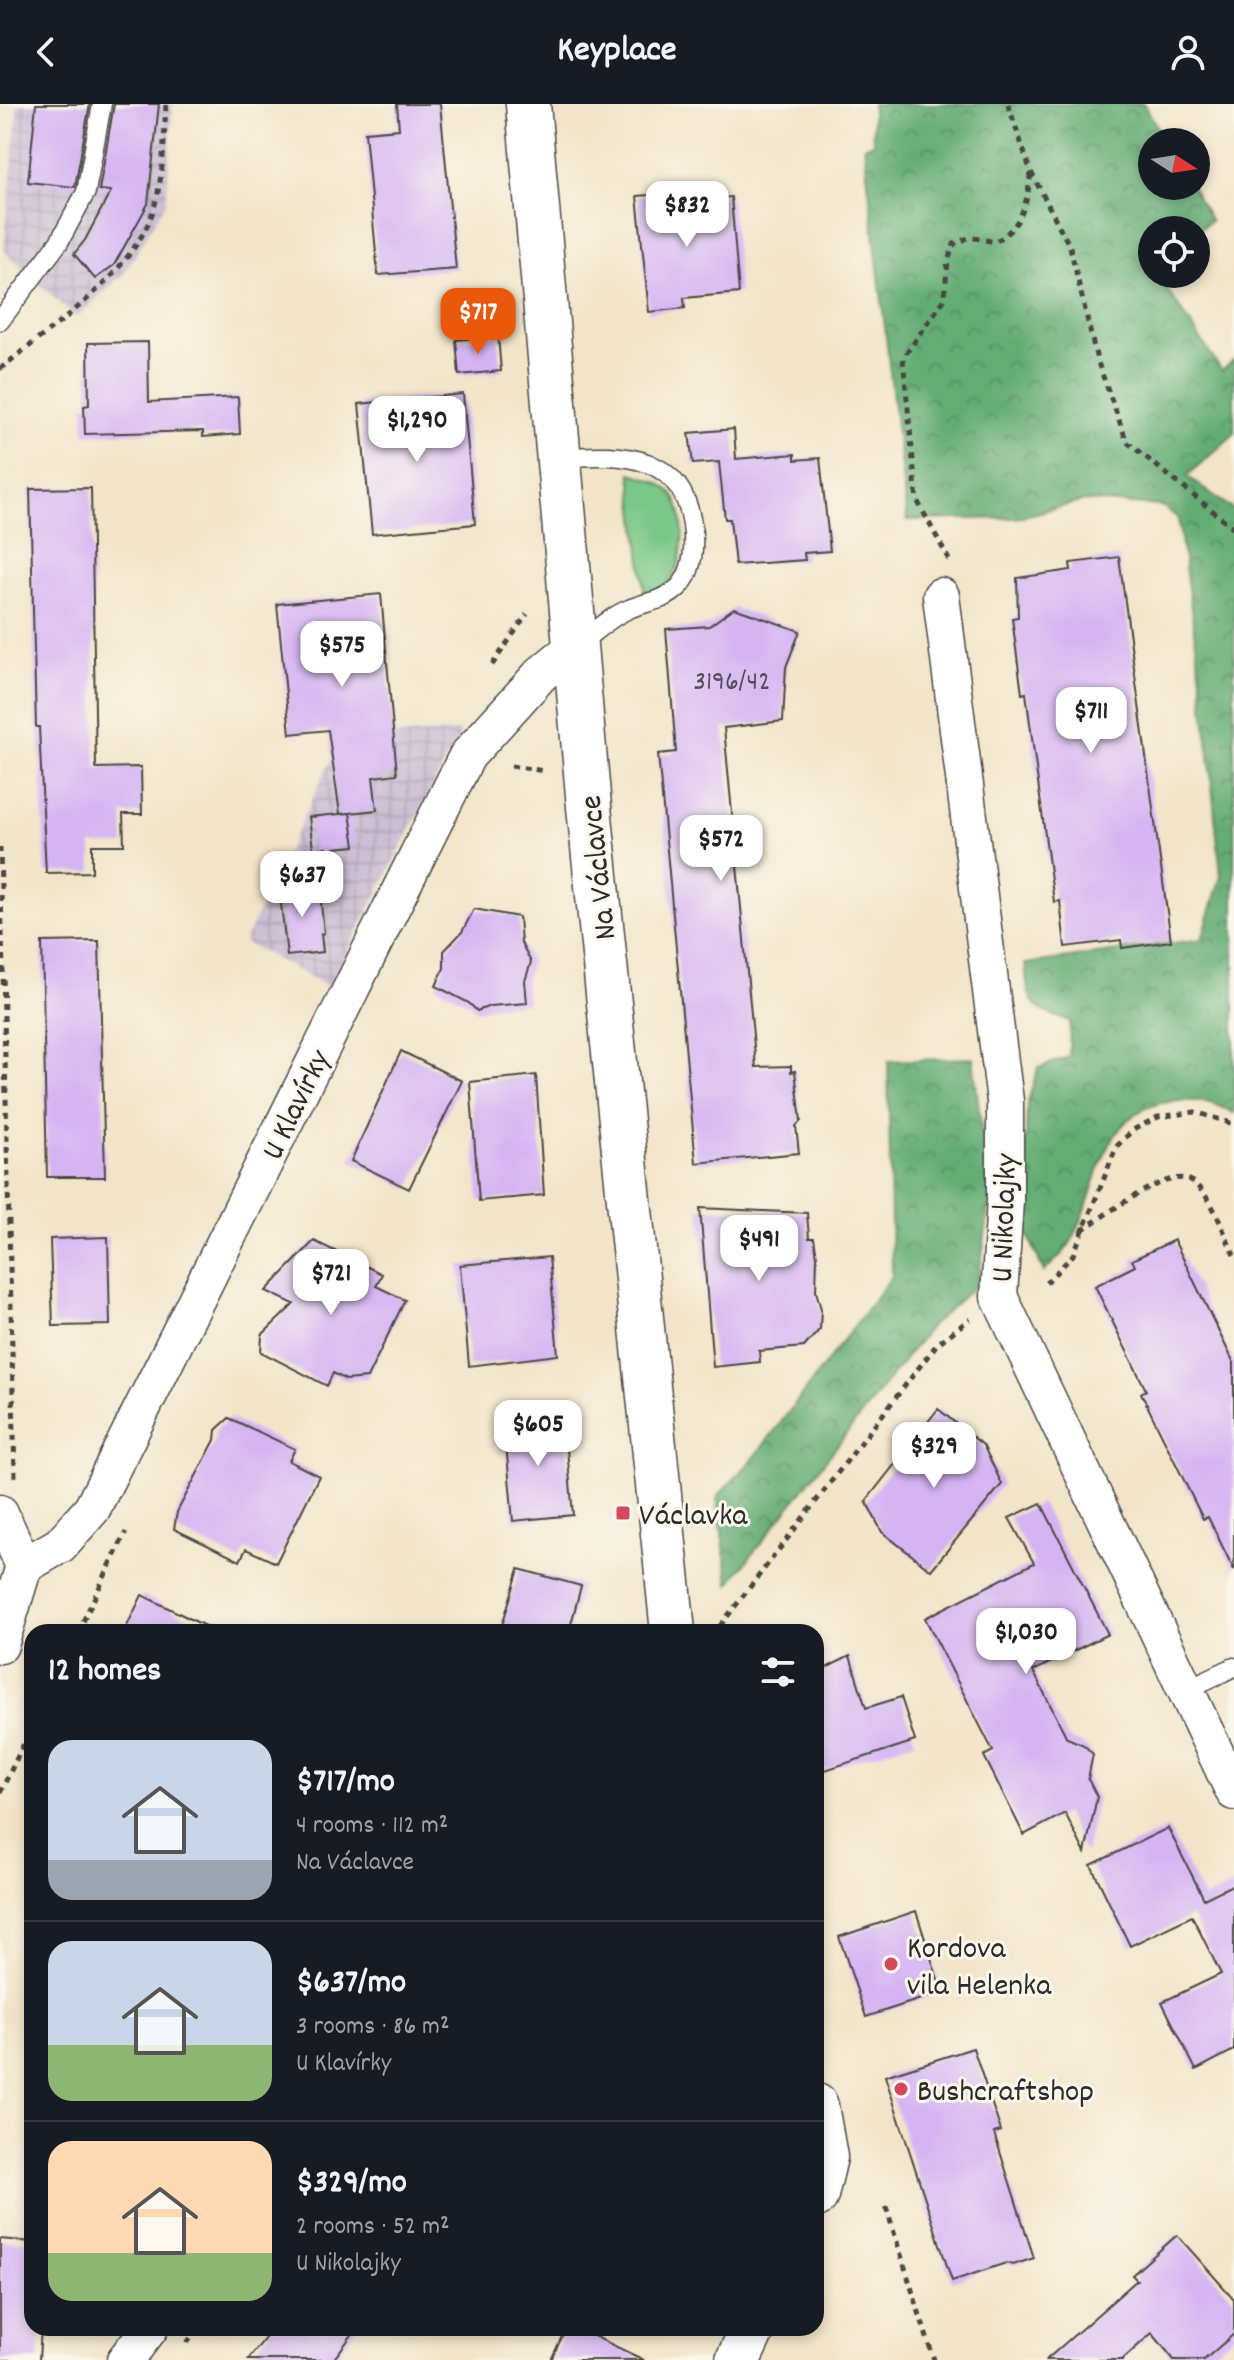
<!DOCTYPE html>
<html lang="en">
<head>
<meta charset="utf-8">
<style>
  body { margin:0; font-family:Dekko,sans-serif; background:#242831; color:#f1f3f6; height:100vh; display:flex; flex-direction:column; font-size:30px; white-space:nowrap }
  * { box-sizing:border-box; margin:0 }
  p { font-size:26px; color:#9ea1a6 }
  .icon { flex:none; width:44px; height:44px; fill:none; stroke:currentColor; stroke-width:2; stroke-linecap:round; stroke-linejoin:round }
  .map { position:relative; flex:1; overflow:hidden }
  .drawer { position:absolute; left:24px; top:1520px; width:800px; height:712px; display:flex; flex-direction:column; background:#171b24; border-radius:24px; box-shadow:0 4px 12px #0003 }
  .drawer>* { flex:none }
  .needle { width:52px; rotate:102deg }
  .fabs { position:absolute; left:1138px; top:24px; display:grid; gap:16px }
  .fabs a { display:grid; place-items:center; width:72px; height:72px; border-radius:50%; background:#171b24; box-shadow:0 4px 12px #0003; font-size:40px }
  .price { position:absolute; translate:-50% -68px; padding:0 18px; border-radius:16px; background:#fff; color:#222; font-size:26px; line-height:52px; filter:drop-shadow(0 2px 4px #0008) }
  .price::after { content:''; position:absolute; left:50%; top:48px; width:24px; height:18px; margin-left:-12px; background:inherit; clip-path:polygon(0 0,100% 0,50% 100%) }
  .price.active { background:#ea580c; color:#fff }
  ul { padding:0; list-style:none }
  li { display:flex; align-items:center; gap:24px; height:200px; padding:0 24px }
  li+li { border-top:2px solid #363941 }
  li span { display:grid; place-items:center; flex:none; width:224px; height:160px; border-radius:24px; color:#555 }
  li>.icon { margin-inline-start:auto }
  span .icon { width:96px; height:96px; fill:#fffc; stroke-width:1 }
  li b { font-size:34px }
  h2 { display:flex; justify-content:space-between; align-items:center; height:96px; padding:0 24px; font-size:34px }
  header { display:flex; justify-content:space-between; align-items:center; height:104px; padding:0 24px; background:#171b24; font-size:36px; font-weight:700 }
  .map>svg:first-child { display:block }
  .industrial { fill:url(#industrial-grid) }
  .grass { fill:#7ac787; stroke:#527959; stroke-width:2 }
  .forest { fill:url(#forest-crowns); stroke:#476c50; stroke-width:2 }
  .building { fill:#d5b4f3 }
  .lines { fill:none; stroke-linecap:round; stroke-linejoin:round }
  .lane-casing { stroke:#494743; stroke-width:21 }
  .street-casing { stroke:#494743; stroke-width:39 }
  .secondary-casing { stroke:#494743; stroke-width:47 }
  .path { stroke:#494743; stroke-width:5; stroke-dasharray:6 6; stroke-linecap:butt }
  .lane { stroke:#fff; stroke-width:18 }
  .street { stroke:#fff; stroke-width:36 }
  .secondary { stroke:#fff; stroke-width:44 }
  .poi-dot { fill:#d1495b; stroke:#fbf7ec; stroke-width:3 }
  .labels { text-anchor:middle; stroke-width:6; stroke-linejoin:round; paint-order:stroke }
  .number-label { font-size:28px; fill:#564d5d }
  .street-label { font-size:32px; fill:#2b2b2b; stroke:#fbf7ec }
  .poi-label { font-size:32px; fill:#2b2b2b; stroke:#fbf7ec; text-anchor:start }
</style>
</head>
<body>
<header><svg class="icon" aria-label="back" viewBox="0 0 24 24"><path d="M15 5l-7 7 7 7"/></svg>Keyplace<svg class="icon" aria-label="person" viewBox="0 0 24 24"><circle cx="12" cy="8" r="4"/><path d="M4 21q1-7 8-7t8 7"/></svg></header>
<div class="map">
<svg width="1234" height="2256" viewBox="0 0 1234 2256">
  <defs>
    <pattern id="industrial-grid" width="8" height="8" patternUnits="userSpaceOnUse" patternTransform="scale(2)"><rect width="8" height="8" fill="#ccbed3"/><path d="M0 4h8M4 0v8" fill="none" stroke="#afa3b5"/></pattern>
    <pattern id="forest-crowns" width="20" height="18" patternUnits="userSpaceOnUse" patternTransform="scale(2)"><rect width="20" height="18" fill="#63ac74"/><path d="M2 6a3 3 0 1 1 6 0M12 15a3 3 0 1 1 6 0" fill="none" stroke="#528c5f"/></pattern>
  </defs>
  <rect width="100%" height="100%" fill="#fbf7ec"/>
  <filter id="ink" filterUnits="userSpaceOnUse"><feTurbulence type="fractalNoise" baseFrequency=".0125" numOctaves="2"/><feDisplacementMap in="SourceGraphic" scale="16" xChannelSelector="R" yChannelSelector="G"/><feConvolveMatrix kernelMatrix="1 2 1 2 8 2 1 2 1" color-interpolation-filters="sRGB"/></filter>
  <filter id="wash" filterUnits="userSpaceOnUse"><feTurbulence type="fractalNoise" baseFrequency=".006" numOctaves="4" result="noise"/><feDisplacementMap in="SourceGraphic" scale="32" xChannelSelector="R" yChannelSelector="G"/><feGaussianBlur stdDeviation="1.8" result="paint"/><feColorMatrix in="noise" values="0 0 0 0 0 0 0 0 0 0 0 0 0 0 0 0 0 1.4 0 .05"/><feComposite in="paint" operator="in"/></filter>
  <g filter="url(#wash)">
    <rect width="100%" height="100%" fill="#f2e4c9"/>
    <path class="industrial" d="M18,0h155l-7,99 -41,69 -49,46 -72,-67z
      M461,627l-132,256 -85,-45 96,-201z"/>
    <path class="grass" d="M631,369c15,5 36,10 44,25 11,19 10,63 -4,81 -7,9 -16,13 -26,17z"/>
    <path class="forest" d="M872,0h272l22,38h-14v44h39l20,35 -15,10 -44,-1v44h5l65,97 12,-11v74l-47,42 47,34v603c-22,-12 -40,-14 -65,-11 -74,9 -69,95 -100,143 -6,10 -17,18 -25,27l-21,-49 4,-118 11,-37 31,-11 1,-36c-39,-12 -42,-16 -45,-57l177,-25 19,-63 -19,-191 -24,-167 -16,-12 -78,-5 -68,17 -109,2 -43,-374 9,-2z
      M973,954l17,144 -12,81 -48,44 -201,257 -12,-87 36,-38 139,-183 -4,-215z"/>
    <g id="blocks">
      <path class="building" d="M36,0h54l-15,83 -47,-5z
        M114,0h45l-11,100 -34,61 -19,14 -21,-25 11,-14 26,-49 -12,-1z
        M397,0h43l16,165 -78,6 -13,-143 34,-3z
        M676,89l1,9 54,-5 8,96 -55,5 1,10 -36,4 -12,-116z
        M498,232l3,35 -42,4 -3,-35z
        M148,238l1,60 89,-5 2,37 -37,3v-6l-118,3 -1,-28 5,-1 -1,-62z
        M463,290l12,130 -103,10 -13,-130z
        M734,325l2,30 59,-5v6l25,-2 10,93 -26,2 1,7 -70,5 -5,-46h-5l-6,-57 -26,2 -4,-31z
        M91,384l5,280 45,-1 1,47h-19l1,31h-32v27l-46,1 -7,-146h-3l-6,-238z
        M1119,453l52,384 -49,7 -1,-8 -56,7 -5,-46 -6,1 -28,-209 -4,1 -10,-76 6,-1 -1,-39 54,-8 -1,-7z
        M381,490l16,180 -24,3 4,33 -37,4 -12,-84 -38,4 -13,-130z
        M734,504l66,23 -14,36 -3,54 -59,7 32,339 35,-1v6l4,-1 6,50 -5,5 3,27 -103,10 -38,-409 18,-2 -10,-123 43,-3z
        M350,709l5,33 -21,2 4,33 -37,4 -4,-32 31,-5 -15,1 -4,-32z
        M319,779l5,50 -3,1 2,18 -36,4 -8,-69z
        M474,805l45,8 2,26 10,19 -6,19 2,22 -37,3 -13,5 -8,-8 -33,-17 8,-18v-17l18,-19z
        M99,837l6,236h-58l-5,-235z
        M401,947l61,30 -53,108 -58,-28z
        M536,971l8,120 -65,6 -9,-119z
        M700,1104l107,5 2,25h5l3,18 -1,35 5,18 -1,20 -16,18 -45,4 1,11 -47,5z
        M108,1133l2,88 -57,1 -3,-87z
        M1174,1136l60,123v207l-26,-53 -5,2 -62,-126 5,-3 -51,-104 40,-20 -3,-6z
        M314,1137l68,33 -6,12 29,14 -38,78 -21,2 -13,-7 -6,13 -66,-34 1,-17 32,-31 -28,-13z
        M549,1153l9,98 -89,11 -9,-101z
        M938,1305l45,36 19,39 -71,86 -49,-38 -16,-31z
        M564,1312l9,99 -60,6 -9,-99z
        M229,1314l66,31 -6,12 30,15 -43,87 -30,-14 -6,12 -66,-32 3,-17 38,-72 1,-10z
        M1041,1399l67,131 -75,37 34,67 17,7 9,9 -5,25 9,18 -12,56 -20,-40 -41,22 -40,-79 9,-5 -68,-133 109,-55 -25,-45z
        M519,1465l62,17 -12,46h-69z
        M142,1491l75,37h-93z
        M850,1552l16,52 35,-11 14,44 -99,32v-100z
        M1168,1724l36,71 30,-15v166l-38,20 -34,-68 59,-28 -29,-58 -62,30 -39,-81z
        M916,1807l26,81 -76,25 -27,-80z
        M973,1944l28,83 -7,2 40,125 -21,7 -7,-2 -54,18 -67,-205z
        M1177,2131l57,64v35l-30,26h-30l-22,-27 -30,27h-76l91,-80 -5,-5z
        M0,2135l32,3v86h9l-2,32h-39z
        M273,2224h84l-24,32h-85z
        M566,2224h11l67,32h-93z"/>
    </g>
  </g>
  <g filter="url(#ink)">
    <use href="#blocks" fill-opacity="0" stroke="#494743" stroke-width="2"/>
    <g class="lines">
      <g class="lane-casing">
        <path id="lane" d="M0,217l59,-79 27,-50 16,-88
          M561,354c64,-6 127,-4 132,77 1,18 -1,38 -14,52 -15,15 -32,14 -50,22 -18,7 -35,24 -51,35
          M1185,1586l49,-23"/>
      </g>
      <g class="street-casing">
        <path id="street" d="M941,492l64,505v100l-6,95 235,496
          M0,1409l24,53 -24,79
          M24,1462l36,-21 32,-36 375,-753 74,-82 33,-27
          M125,2256l25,-32"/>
      </g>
      <g class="secondary-casing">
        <path id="secondary" d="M528,0l61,703 84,825
          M816,2002l9,51 -9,38
          M738,2256l15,-32"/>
      </g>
      <path class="path" d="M1008,0l23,68 39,75 27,113 30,82 107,86
        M0,265c53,-43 139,-98 156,-168 8,-32 8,-64 10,-97
        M949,456l-32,-60 -14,-142 41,-58 4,-39 6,-17 16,-7 25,5c28,-17 32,-39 36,-70
        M492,561l35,-51
        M511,662l34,5
        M0,743l15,630
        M1082,1126c21,-13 87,-64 109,-49 22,15 32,51 43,74
        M1046,1179l27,-28 44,-109 16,-16 25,-13 37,-5 39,12
        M720,1522l217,-282 33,-25
        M78,1528l48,-100
        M0,1689l32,-66
        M886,2103l48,153
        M187,2239l11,-15"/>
      <use href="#lane" class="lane"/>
      <use href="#street" class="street"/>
      <use href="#secondary" class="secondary"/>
    </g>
  </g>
  <g class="poi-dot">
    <rect x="615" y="1401" width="16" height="16" rx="4"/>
    <circle cx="891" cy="1860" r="8"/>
    <circle cx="901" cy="1985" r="8"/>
  </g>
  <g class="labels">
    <g class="number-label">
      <text x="732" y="585">3196/42</text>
    </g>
    <g class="street-label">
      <text transform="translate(596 764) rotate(-96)" y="11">Na Václavce</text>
      <text transform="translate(294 1000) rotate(-64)" y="11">U Klavírky</text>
      <text transform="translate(1002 1114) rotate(-88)" y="11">U Nikolajky</text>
    </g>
    <g class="poi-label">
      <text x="639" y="1420">Václavka</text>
      <text x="907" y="1853">Kordova<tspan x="907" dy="37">vila Helenka</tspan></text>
      <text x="917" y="1996">Bushcraftshop</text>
    </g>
  </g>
</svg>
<div class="fabs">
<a><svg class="needle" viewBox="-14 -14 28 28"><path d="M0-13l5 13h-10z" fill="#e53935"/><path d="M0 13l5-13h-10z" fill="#9ea1a6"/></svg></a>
<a><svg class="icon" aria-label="locate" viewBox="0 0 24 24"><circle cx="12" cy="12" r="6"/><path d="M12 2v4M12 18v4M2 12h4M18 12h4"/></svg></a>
</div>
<b class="price" style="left:687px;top:145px">$832</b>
<b class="price active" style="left:478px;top:252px">$717</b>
<b class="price" style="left:417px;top:360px">$1,290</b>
<b class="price" style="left:342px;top:585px">$575</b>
<b class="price" style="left:1091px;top:651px">$711</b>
<b class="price" style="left:721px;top:779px">$572</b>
<b class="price" style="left:302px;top:815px">$637</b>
<b class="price" style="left:759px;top:1179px">$491</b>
<b class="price" style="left:331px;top:1213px">$721</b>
<b class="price" style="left:538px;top:1364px">$605</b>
<b class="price" style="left:934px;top:1386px">$329</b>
<b class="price" style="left:1026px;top:1572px">$1,030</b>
<section class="drawer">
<h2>12 homes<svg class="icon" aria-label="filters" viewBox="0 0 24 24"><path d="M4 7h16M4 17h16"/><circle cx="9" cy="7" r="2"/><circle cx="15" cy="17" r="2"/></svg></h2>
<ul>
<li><span style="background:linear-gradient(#c9d6e8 75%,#9aa5b1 0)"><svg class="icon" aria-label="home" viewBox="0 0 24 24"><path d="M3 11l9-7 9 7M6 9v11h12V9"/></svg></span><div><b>$717/mo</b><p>4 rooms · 112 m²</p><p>Na Václavce</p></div></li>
<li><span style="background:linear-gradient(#c9d6e8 65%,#8fb573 0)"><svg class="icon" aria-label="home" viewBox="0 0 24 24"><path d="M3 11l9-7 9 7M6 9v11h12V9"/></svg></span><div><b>$637/mo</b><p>3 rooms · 86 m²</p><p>U Klavírky</p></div></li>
<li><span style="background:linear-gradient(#ffd9b3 70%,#8fb573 0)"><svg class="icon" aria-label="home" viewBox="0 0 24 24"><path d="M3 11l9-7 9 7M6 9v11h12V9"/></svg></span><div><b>$329/mo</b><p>2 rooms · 52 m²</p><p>U Nikolajky</p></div></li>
</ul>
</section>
</div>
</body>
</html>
